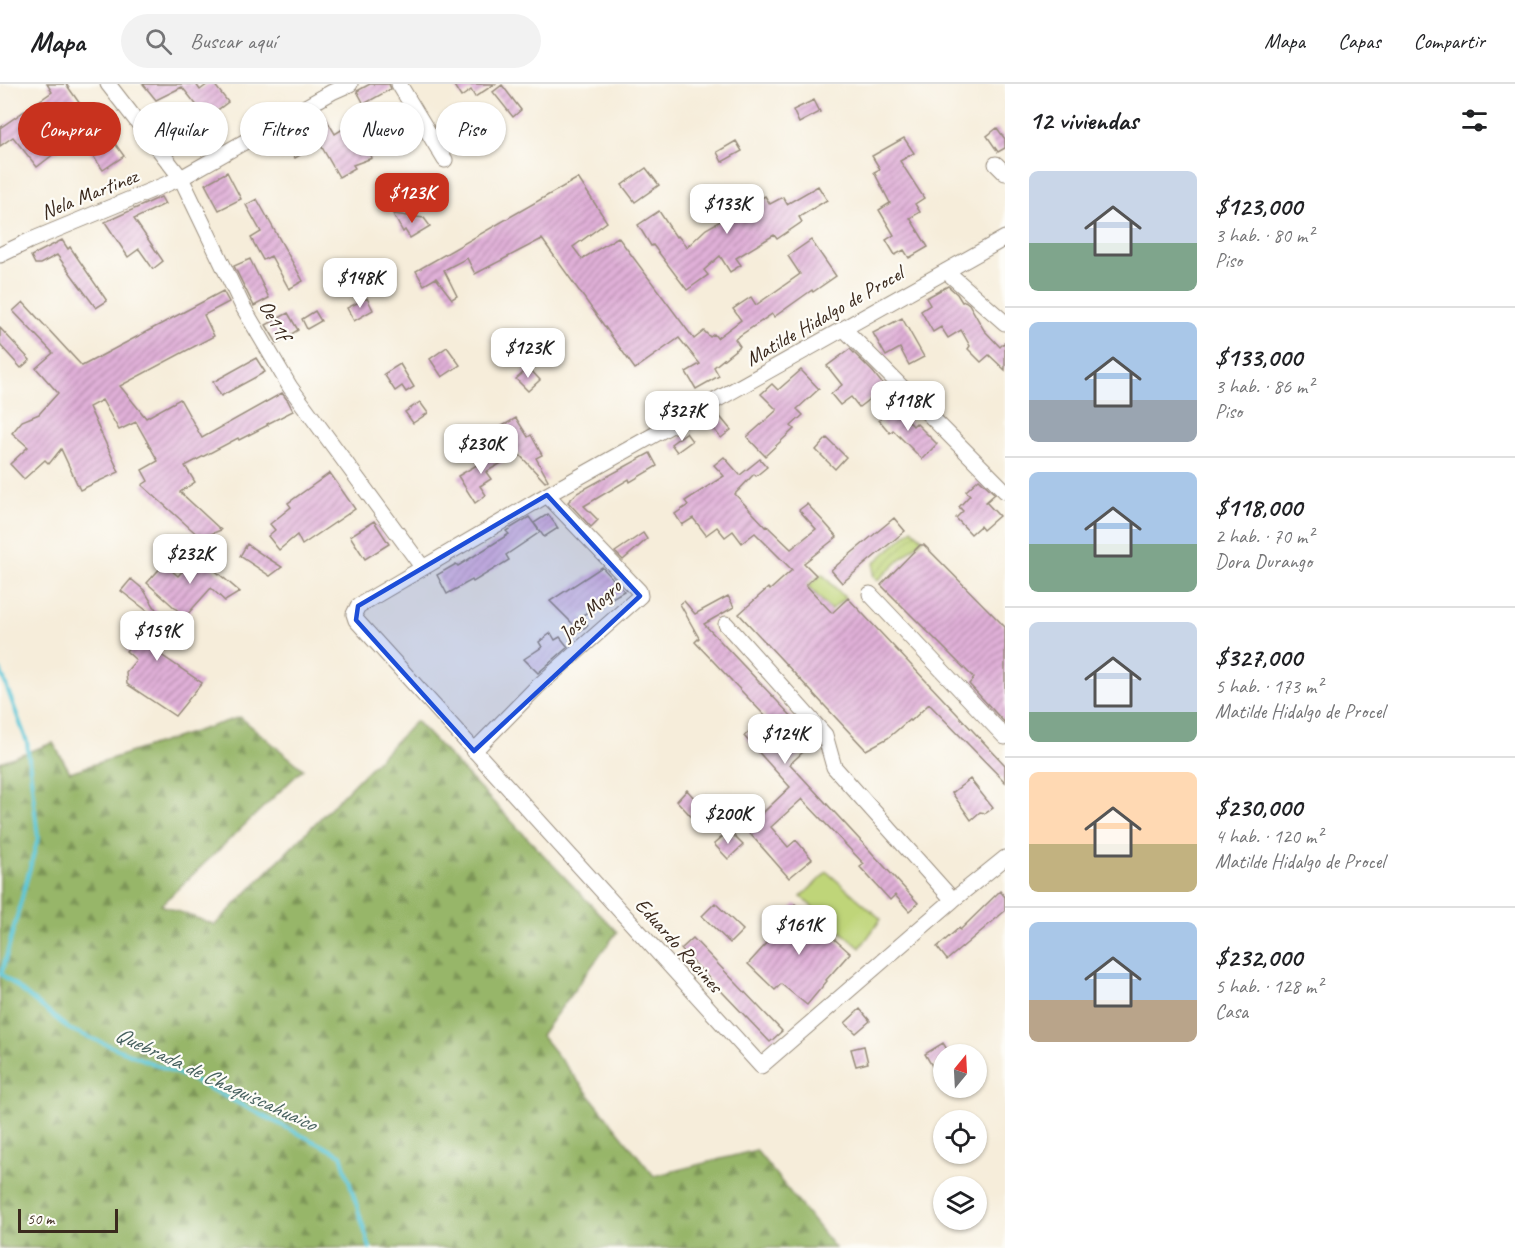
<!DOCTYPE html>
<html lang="es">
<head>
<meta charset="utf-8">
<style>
  body { margin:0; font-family:Caveat,sans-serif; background:#f2f2f2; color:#202124; height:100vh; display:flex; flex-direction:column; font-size:22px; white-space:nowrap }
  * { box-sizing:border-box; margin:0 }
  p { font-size:20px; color:#757577 }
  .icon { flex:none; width:33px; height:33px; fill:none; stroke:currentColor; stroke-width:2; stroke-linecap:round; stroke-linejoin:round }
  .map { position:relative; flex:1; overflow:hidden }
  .sheet { display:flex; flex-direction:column; background:#fff; width:510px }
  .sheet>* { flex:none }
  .top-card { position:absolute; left:18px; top:18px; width:570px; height:54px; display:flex; gap:12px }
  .needle { width:39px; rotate:18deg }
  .buttons { position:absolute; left:933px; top:960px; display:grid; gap:12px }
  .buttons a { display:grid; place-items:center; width:54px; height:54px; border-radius:50%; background:#fff; box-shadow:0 2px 4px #0004; font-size:30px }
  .scale { position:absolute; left:18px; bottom:15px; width:100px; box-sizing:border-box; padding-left:6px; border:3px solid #3b2a1e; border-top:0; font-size:16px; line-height:21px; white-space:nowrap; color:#3b2a1e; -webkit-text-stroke:4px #fdfcf7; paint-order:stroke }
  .price { position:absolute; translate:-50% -51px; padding:0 14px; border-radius:12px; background:#fff; color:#222; font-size:20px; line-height:39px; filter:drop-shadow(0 2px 3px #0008) }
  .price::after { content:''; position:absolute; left:50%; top:36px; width:18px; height:14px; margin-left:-9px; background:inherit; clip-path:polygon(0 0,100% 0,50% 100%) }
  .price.active { background:#c8321e; color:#fff }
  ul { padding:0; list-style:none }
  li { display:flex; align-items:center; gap:18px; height:150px; padding:0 24px }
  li+li { border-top:2px solid #e0e0e0 }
  li span { display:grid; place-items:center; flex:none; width:168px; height:120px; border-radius:9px; color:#555 }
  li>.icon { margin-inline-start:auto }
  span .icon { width:72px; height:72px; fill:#fffc; stroke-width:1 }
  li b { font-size:26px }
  h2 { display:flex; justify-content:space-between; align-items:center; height:72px; padding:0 24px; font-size:26px }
  .chip { padding:0 21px; border-radius:27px; background:#fff; box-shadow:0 2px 4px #0004; font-size:21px; line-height:54px }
  .chip.active { background:#c8321e; color:#fff }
  header { display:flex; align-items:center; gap:36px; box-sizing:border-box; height:84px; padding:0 30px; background:#fff; border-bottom:2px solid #e0e0e0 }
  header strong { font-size:28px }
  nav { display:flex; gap:33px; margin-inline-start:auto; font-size:21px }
  .search { width:420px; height:54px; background:#f2f2f2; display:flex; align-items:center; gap:15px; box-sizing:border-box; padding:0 21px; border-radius:33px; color:#757577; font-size:22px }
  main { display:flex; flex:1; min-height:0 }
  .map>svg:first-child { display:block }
  .forest { fill:url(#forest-firs); stroke:#697044; stroke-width:1.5 }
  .park { fill:#bfd579; stroke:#7d804c; stroke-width:1.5 }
  .garden { fill:url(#garden-furrows); stroke:#7d804c; stroke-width:1.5 }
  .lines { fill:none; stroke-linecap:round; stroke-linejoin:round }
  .stream { stroke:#5dc7d8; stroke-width:4 }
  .building { fill:url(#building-hatch) }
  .minor-casing { stroke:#988c7c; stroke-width:17 }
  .minor { stroke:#fff; stroke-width:15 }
  .marked { fill:#1d4ed8; fill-opacity:0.2; stroke:#1d4ed8; stroke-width:4.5; stroke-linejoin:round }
  .labels { text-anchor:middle; stroke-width:4.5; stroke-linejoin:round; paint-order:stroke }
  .street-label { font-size:21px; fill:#3b2a1e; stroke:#fdfcf7 }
  .water-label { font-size:22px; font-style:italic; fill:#47615f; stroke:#fdfcf7 }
</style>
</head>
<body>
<header>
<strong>Mapa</strong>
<div class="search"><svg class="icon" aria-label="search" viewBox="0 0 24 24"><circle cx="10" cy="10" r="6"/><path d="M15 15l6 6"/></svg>Buscar aquí</div>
<nav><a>Mapa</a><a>Capas</a><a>Compartir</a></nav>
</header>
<main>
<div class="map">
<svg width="1005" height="1164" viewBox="0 0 1005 1164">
  <defs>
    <pattern id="forest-firs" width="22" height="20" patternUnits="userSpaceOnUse" patternTransform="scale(1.5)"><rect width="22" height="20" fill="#97b669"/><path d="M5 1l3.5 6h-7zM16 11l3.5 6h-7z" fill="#7c9456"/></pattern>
    <pattern id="garden-furrows" width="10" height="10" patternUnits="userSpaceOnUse" patternTransform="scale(1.5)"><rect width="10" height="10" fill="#bfd579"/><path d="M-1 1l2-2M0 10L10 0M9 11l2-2" fill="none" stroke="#a5b768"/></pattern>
    <pattern id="building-hatch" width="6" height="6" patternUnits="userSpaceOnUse" patternTransform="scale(1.5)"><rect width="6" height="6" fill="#e0b0d8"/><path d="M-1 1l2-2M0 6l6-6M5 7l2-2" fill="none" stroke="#b78faf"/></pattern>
  </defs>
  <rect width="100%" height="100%" fill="#fdfcf7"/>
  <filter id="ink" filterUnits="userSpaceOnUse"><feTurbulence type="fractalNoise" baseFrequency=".0167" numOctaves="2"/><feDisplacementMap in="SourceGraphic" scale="12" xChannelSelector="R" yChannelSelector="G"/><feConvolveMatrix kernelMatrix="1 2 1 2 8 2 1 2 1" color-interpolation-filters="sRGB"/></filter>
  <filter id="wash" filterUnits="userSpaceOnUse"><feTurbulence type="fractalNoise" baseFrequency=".008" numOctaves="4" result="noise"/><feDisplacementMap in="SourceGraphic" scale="24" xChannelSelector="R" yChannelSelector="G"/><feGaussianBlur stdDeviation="1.35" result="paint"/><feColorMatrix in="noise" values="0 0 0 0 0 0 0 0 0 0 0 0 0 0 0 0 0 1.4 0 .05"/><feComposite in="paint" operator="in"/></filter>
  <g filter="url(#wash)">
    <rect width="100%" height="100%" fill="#f6edda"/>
    <path class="forest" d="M240,633l63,52 -142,136 54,20 201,-204 201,211 -76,103 113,141 102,-26 79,98h-835v-486l53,-19 17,29z"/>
    <path class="park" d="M822,490l23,24 -14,12 -23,-24z
      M827,788l54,47 -21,29 -59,-51z"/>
    <path class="garden" d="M912,445l11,10 -45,41 -5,-4 1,-13z"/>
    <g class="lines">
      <path class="stream" d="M0,585l27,73 11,96 -36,134
        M0,889l69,56 119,49 153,77 29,93"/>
    </g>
    <g id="blocks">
      <path class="building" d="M47,0h19l26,37 4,-4 28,39 -21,14 -15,-21 -2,1 -10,-13 -39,30 -24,-30 -13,9v-18l52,-36z
        M143,0h53l4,6 8,-6h6l14,18 -21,16 -25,-31 -26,13z
        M370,0h19l2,5 -27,15 -7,-13z
        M453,0h42l-20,13 -4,-7 -10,7z
        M502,1l19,25 -8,7 -20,-25z
        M814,16l6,12 -21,11 -6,-13z
        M158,22l18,23 -13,10 -18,-23z
        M321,26l14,24 27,-17 12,20 -8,5 6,16 -19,7 2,3 -16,9 -19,-33 -25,14 -6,-10 25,-14 -9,-14z
        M189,37l18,20 -13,6 -15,-18z
        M997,44l8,11v9l-7,4 -11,-16z
        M904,54l10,15 -14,8 24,37 -9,6 5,8 -10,6 18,29 -19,11 -5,-8 -9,5 -9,-15 8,-5 -15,-25 11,-7 -16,-31 6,-3 -8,-13z
        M736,57l6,10 -20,11 -5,-10z
        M646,84l13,17 -24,17 -13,-17z
        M227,88l14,27 -22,11 -14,-26z
        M578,94l29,44 -34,25 9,12 36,-22 76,102 10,-8 6,6 4,-3 3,4 24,-18 -8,-11 18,-12 5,8 44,-31 -12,-18 23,-16 25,36 -23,16 -1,-2 -38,27 -2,-3 -37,25 5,7 -26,21 5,9 -23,13 -10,-17 14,-8 -21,-26 -44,31 -93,-130 -67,35 -8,-16 -23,12 13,26 -5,3 -16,-21 -12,7 -8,-14z
        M433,95l6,10 -21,12 -6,-11z
        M818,102l9,14 -28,17 3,5 -25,17 -3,-4 -38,23 5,7 -11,7 -10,-16 -16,14 4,5 -21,15 -34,-45 -2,1 -13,-21 21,-14 17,26 2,-1 9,11 19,-18 59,-33 5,8 13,-7 4,7z
        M161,113l4,7 -31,15 29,42 -10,8 -14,-20 -11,8 -23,-35z
        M257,115l46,82 -14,8 -18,-33 -8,4 -12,-22 10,-6 -15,-27z
        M393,130l31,4 6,8 -20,12 -5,-8 -2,2z
        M62,156l6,9 2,-2 37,54 -11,7 -39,-53 -17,9h-5l-4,-8z
        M250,175l19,39 -15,8 -20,-40z
        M948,202l9,8 5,8 3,-1 4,3 15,26 16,17 5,-5v28l-16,-15 -8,7 -13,-13 2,-3 -9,-16 -13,8 -7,-11 -8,5 -12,-21 9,-6 -4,-7z
        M223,207l6,11 -25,13 10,21 -94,50 26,32 34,-19 22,39 80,-45 6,8 5,10 -26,13 1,1 -29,15 -1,-2 -53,28 10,16 -15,10 41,38 -20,8 -59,-53 6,-4 -6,-11 16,-9 -22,-39 -17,8 -17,-30 -13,7 30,65 -39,18 -19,-41 -12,15 -4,-4 -21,19 -14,-15 18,-17 -16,-14 10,-12 17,-7 19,-21 -22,-25 17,-15 -40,-42 10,-9 59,64z
        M367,214l6,12 -19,11 -7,-13z
        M315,227l6,10 -14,8 -5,-10z
        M288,229l10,17 -21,13 -11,-18z
        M902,234l22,39 -15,8 -9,-17 -14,8 -13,-23z
        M0,244l30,32 -9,8 -21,-23z
        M447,263l13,18 -18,12 -12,-18z
        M850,265l23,23 12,15 -26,20 -8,-10 -11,8 -9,-11 11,-9 -15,-19z
        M256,274l9,14 -44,24 -8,-14z
        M400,280l14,23 -8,5 -4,-6 -7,5 -11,-17z
        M529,284l11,12 -12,11 -12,-12z
        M801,286l18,19 -22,20 6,6 -12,11 3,3 -29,27 -18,-19 30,-27 -16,-16 11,-10 6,6z
        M420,318l8,11 -15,10 -8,-11z
        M895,322l18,20 3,-3 21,21 -15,15 -29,-29 -3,3 -11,-13z
        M717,329l14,17 -10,8 -14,-17z
        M516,334l12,19 3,-2 11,20 -6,3 12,22 -3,2 -29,-31 -5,3 -14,-25z
        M686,349l6,8 -15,11 -6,-8z
        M827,354l19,19 -11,12 -19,-19z
        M504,365l6,9 -24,14 5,7 -11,7 6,9 -11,8 -17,-27z
        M650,369l7,13 -27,16 -1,-3 -45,27 14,14 -7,7 -23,-25 9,-9z
        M724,373l16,18 20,-16 7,8 -11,9 -2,-2 -19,20 31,33 1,-1 24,23 25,-20 -17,-19 8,-6 17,18 13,15 -33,26 12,12 -10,10 26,28 16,-15 157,167v17l-76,-78 -18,17 -2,-1 -21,18 -22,12 -127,-136 29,-26 2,2 22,-20 -37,-37 -13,10 -9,-12 -8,6 -8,-10 -11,8 -13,-17 -11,7 -7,-11 13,-9 -3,-4 39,-25 -10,-11z
        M330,389l25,36 -53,36 -5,-10 -18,15 -11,-14 7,-6 -5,-6 21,-17 -3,-4z
        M979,395l16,15 -9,8 13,14 -16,14 -3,-4 -9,8 -15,-16 7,-7 -4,-4 11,-12 -4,-4z
        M548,430l10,14 -14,9 -10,-14z
        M529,433l11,15 -34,23 3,5 -36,22 -1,-2 -25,14 -10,-19 19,-11 2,2 16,-10 35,-22 -3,-3z
        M894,434l11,13 -63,52 -11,-13z
        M374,437l15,23 -24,15 -15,-23z
        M643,449l4,6 -24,21 -8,-8z
        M247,460l16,11 19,12 -12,9 -30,-20z
        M920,461h4l81,82v96l-36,-39 5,-6 -93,-93z
        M197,471l43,37 -15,9 -14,-13 -26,29 -38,-34 17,-19 14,12z
        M602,483l22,24 -43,25 7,9 -8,6 -30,-30z
        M131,495l13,11 29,47 -19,13 48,33 -27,33 -48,-32 -1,-12 10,-12 -10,-9 17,-20 16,-11 -38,-29z
        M728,512l6,11 -30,17 111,117 -25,23 128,139 -9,8 -14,-16 -5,5 -30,-33 4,-3 -62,-65 -31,28 17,20 8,-7 16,19 -23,19 -43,-49 44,-42 -46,-51 22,-19 -71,-75 4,-4 -19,-34 4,-3 11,13z
        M551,549l4,7 5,-3 8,10 -30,26 -14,-14 18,-12 -3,-5z
        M970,695l23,29 -7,5 -6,-1 -9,8 -19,-27z
        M687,706l21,24 -10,10 -21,-23z
        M729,747l14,14 -15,14 -14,-15z
        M1000,807l5,6v14l-58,49 -10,-13 22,-19 1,2z
        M715,819l28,27 -13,13 -28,-27z
        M795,820l55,49 -24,27 1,1 -20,24 -26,-21 -6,6 -27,-26 29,-32 -4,-4z
        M693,854l89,93 -12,11 -89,-93z
        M860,925l10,12 -14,12 -11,-10z
        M943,959l7,11h-6v4l-12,8 -7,-12z
        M864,962l4,17 -12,3 -5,-17z"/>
    </g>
  </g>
  <g filter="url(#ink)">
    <use href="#blocks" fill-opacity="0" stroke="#988c7c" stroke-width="1.5"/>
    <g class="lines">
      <g class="minor-casing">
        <path id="minor" d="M108,0l73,94 62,129 47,80 133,181
          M399,0l46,76
          M996,80l9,9
          M1005,154l-458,257 -189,111 -4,8 2,6 405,446 192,-166 52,-42
          M0,171l29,-14 152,-63 151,-86 18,-8
          M946,187l59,52
          M844,245l161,162
          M870,510l135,143
          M726,540l99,111 9,32 119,133
          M474,667l63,-64 103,-91 -1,-5 -92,-96"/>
      </g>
      <use href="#minor" class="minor"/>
    </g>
  </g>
  <path class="marked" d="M547,411l93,101 -166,155 -118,-131 2,-14z"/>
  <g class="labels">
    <g class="street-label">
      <text transform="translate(89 110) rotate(-22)" y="7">Nela Martinez</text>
      <text transform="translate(824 232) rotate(-30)" y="7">Matilde Hidalgo de Procel</text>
      <text transform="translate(275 236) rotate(60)" y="7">Oe11f</text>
      <text transform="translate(590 526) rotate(-44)" y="7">Jose Mogro</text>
      <text transform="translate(679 861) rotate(48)" y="7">Eduardo Racines</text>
    </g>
    <g class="water-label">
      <text transform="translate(216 994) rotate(25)" y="8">Quebrada de Chaquiscahuaico</text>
    </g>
  </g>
</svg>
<div class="buttons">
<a><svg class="needle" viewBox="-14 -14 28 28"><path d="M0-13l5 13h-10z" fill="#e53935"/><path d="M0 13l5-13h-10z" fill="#757577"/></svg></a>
<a><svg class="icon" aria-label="locate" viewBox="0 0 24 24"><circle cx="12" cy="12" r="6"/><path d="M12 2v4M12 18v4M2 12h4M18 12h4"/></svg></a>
<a><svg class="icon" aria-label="layers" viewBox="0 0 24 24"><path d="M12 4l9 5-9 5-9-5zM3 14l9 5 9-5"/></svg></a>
</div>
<div class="scale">50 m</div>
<b class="price active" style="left:412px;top:140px">$123K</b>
<b class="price" style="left:727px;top:151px">$133K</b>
<b class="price" style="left:360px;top:225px">$148K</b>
<b class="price" style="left:528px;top:295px">$123K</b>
<b class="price" style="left:908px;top:348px">$118K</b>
<b class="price" style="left:682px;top:358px">$327K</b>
<b class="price" style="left:481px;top:391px">$230K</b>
<b class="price" style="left:190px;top:501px">$232K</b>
<b class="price" style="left:157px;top:578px">$159K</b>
<b class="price" style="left:785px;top:681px">$124K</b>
<b class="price" style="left:728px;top:761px">$200K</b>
<b class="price" style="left:799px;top:872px">$161K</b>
<div class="top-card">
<a class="chip active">Comprar</a>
<a class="chip">Alquilar</a>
<a class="chip">Filtros</a>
<a class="chip">Nuevo</a>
<a class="chip">Piso</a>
</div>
</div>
<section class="sheet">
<h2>12 viviendas<svg class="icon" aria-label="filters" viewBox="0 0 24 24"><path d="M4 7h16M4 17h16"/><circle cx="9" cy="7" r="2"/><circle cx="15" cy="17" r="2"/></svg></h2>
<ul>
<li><span style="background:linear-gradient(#c9d6e8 60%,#7fa58c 0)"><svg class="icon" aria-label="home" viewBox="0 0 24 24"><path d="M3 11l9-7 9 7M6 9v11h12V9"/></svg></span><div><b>$123,000</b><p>3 hab. · 80 m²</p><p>Piso</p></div></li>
<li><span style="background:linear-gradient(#a9c7e8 65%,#9aa5b1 0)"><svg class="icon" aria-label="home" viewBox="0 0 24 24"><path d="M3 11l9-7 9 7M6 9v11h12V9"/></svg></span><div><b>$133,000</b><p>3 hab. · 86 m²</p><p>Piso</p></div></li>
<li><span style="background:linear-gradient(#a9c7e8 60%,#7fa58c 0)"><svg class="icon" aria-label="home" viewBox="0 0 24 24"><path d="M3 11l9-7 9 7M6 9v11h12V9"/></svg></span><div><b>$118,000</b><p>2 hab. · 70 m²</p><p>Dora Durango</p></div></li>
<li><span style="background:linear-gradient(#c9d6e8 75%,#7fa58c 0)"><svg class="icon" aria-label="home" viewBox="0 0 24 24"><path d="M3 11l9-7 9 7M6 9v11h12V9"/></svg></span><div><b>$327,000</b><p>5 hab. · 173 m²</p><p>Matilde Hidalgo de Procel</p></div></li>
<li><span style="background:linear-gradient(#ffd9b3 60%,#c2b280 0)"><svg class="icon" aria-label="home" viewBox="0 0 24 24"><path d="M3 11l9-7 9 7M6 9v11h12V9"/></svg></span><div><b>$230,000</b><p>4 hab. · 120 m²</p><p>Matilde Hidalgo de Procel</p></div></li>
<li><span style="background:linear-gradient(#a9c7e8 65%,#b9a48a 0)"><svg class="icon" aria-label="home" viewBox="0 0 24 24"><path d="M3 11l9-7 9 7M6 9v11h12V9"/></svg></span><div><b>$232,000</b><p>5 hab. · 128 m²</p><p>Casa</p></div></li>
</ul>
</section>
</main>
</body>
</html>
